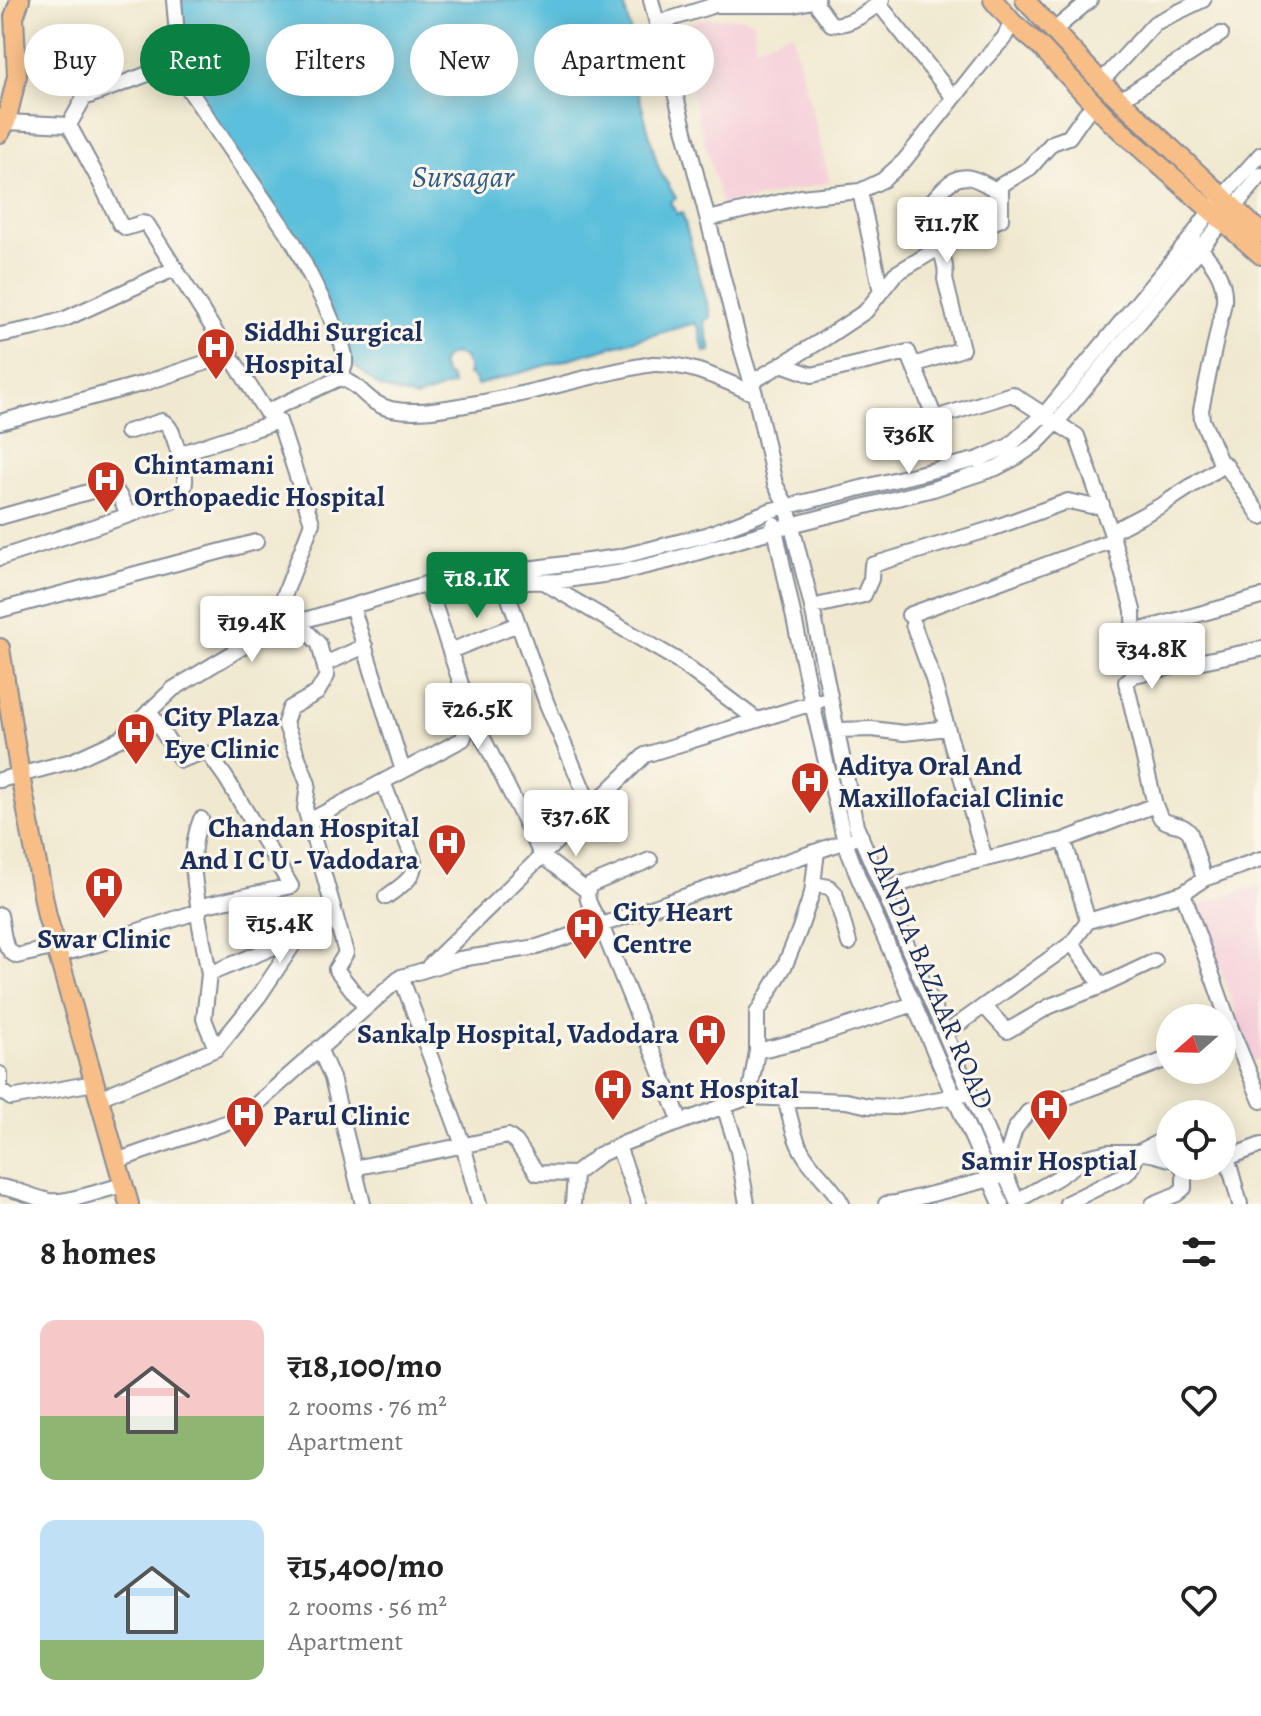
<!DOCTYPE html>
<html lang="en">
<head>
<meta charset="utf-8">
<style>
  body { margin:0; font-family:Alegreya,serif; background:#f2f2f2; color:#222; height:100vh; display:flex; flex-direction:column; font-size:30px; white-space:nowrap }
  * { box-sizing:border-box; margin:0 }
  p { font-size:26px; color:#767676 }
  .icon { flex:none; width:44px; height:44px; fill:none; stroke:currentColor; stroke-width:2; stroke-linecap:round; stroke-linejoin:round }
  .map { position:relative; height:1204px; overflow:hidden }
  .side { display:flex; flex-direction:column; background:#fff; flex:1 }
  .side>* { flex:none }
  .top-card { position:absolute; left:24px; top:24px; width:800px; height:72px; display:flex; gap:16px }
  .needle { width:52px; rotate:250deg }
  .controls { position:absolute; left:1156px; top:1004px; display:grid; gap:16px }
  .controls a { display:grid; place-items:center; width:80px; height:80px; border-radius:50%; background:#fff; box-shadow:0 4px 20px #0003; font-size:40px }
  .price { position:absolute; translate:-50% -68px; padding:0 18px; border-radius:8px; background:#fff; color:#222; font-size:26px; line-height:52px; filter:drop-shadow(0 2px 4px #0008) }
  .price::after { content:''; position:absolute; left:50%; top:48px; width:24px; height:18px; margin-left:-12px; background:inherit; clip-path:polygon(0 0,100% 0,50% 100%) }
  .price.current { background:#0b8043; color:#fff }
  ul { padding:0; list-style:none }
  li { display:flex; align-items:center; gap:24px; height:200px; padding:0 40px }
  li span { display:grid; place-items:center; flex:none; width:224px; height:160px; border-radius:16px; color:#555 }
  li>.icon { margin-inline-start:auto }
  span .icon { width:96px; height:96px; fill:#fffc; stroke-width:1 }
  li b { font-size:34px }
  h2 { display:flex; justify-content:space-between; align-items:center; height:96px; padding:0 40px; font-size:34px }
  .tag { padding:0 28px; border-radius:36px; background:#fff; box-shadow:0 4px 20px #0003; font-size:28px; line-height:72px }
  .tag.current { background:#0b8043; color:#fff }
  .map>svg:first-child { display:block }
  .built { fill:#f5cfd9 }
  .water { fill:#5cbfdb; stroke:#3c779c; stroke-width:2 }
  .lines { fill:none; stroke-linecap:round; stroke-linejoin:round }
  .minor-casing { stroke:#868c97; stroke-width:18 }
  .major-casing { stroke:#868c97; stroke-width:22 }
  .minor { stroke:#fff; stroke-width:14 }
  .major { stroke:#f7be88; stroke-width:18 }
  .labels { text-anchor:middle; stroke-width:6; stroke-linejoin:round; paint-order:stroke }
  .poi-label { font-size:28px; font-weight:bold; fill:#1b2f5e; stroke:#fbf7ec; text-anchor:start }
  .street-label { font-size:28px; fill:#1b2f5e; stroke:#fbf7ec }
  .water-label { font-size:30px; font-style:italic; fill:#2e5a84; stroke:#fbf7ec }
</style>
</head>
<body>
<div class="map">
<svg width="1261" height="1204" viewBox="0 0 1261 1204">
  <rect width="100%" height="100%" fill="#fbf7ec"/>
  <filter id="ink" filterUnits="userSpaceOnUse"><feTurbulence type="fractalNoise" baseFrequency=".0125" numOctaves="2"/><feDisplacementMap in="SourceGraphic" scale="16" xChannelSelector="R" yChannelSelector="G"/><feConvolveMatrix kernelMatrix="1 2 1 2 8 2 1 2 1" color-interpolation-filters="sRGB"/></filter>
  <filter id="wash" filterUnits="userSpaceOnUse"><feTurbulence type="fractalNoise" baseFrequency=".006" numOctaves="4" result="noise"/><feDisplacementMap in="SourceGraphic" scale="32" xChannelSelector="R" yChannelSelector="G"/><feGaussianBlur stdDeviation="1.8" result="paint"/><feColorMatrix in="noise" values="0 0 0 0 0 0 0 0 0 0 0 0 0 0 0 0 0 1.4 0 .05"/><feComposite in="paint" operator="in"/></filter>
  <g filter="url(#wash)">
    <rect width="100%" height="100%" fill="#f0e9d0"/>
    <path class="built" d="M704,18h40l10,4 1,25 37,-15 38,150 -108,24 -45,-169 4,-11z
      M1261,884v175l-9,2 -53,-155z"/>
    <path class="water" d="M176,0h447l13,54 -7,4 28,105 4,10 15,25 -6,4 7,12 5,-2 29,105 -7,4 7,30 -7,1 -5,-23 -4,-6 -218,62 -3,-7 -6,-3 1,-7 -5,-11 -10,-3 -8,2 -5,9 5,11h4l3,9 -38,13 -35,-11 -25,-21 -20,-44 -148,-239z"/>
  </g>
  <g filter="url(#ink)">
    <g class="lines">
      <g class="minor-casing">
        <path id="minor" d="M174,0l5,58 -2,5 8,21 109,159 33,66 15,35 3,12v9l-5,13
          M651,0l89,344 15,50 20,90 12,22 25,101 44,219 162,378
          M815,2l16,22c17,3 39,-13 51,-24
          M879,4l75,94
          M658,23l57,-18h79l23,-5
          M1053,31l37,-31
          M1101,82l54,-59 48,-23
          M1120,100l101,-66
          M6,122l63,3 32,59 19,40 6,4 16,-5 5,1 119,188 13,9 33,102 -41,107
          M69,125l15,-27 93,-35
          M860,191l21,101
          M708,219l93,-22 59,-6 23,-11 21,-19 81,-102 19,-21 8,-16
          M1195,243c16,17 31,35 29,59l-23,108 1,10 20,46
          M0,335l35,-7 30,-9 111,-51
          M781,364l31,11 96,-23 27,66 77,-24 65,42 34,96 22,78 1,65
          M914,365l48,-16 -17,-70c5,-24 -23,-54 -16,-72 2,-7 11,-15 16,-20 20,-20 35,-5 56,6
          M752,382l72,-43 42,-28 29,-37 52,-31 54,-24v-34l29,-17 22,-25 17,-6 17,-24 11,-8
          M266,412l74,-34c23,7 25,25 51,31 25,5 50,0 74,-4 63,-9 124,-31 188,-41 37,-1 69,16 102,30
          M0,422l145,-39 86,-29
          M127,432l35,-11c11,5 13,22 17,33
          M0,517l106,-30c13,0 17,17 22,28
          M774,524l38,179 33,139 14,37 142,325
          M1111,532l51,-27 63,-41 36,53
          M0,558l174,-58c17,-12 11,-29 5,-46l100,-33
          M505,575l22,7 32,-1 58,-8 51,-12 123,-36 142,-36 63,-21 21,-11 19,-13 21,-22 204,-247
          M501,576l46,128 44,104
          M543,582l134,78 80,60
          M352,606l51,165
          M812,607l52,-12 7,-16 1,-14 119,-36 77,-28 23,5 11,-1
          M0,610l256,-68
          M909,615l204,-75
          M298,622l21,22 8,32 -10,17 -27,15 -5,15 23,61 -3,24 41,145 -10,16 30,39
          M913,624l20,55 52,180
          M1134,632l127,-35
          M450,651l68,-27
          M325,664l40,-18
          M471,714l71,142 45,35
          M837,730l35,-1 32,4 43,-5
          M0,780l72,-19 48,-22 53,-50 98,-59 172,-51 61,-4 23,-6 92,-12 87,-22 66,-25 207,-51 30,-13 39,-36 142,-171 20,-28 51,-57
          M383,782l31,79c1,19 -14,25 -28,36
          M1155,805l-29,-123 8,-7 127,-26
          M309,821l154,-82 8,-25 -44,-131
          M1064,840l91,-35c2,4 3,9 6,13 8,9 21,3 29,15l14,46 -21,14
          M650,860l-60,25c-8,13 4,27 11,40l80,197
          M1204,879l57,-20
          M813,884l16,3 6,6 14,50
          M884,890l64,-22 116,-28 24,81
          M0,915c3,14 2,35 17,41l39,-9
          M1072,943l30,43 53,-25
          M58,955l47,-13 94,-31c-5,-34 -11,-59 2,-92
          M429,966l216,-211 174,-54
          M209,974l128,-53
          M401,977l62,168 16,59
          M984,1006l23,25 43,-25 52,-20
          M946,1033l126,-90 16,-22 95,-28 50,141 28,67
          M319,1048l13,30 31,126
          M216,1049l43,-53 40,-60
          M757,1051l50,-12 107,-35
          M0,1074v16
          M0,1090l11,8 83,-15
          M749,1097l8,-46v-38l28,-48 14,-34 13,-38 5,-42
          M99,1098l117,-49 -12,-30 5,-45 -11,-59 3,-9 90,-20 -65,-108 -17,-24 -8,-1 -20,7 -32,-49
          M785,1099c6,20 9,43 22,60 11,16 26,27 35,45
          M724,1106l14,45 9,53
          M618,1146l21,58
          M1227,1157l13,47
          M1222,1160l39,-15
          M116,1161l126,-44 159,-140 59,-18 77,-12 324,-111
          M354,1168l154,-32 8,6 21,31 38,1
          M1003,1168l12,-39 13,-17 142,-54
          M0,1187c17,2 32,10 49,14 17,3 56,-12 74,-16
          M1017,1201l40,-23 30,-21 21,-5h31l31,-16
          M1067,1203l59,-29 5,-6 8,-16 17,3 14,4
          M573,1204l2,-30 24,-19 28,-13 122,-45 97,4 23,5 25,1 68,-12
          M886,1204l10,-1 103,-26
          M1153,1204l24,-10 7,-6v-20l-3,-2"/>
      </g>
      <g class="major-casing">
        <path id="major" d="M993,0l19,22 29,25 70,75 150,133
          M1025,0l76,82 160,151
          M0,133l6,-11 11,-46 -3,-59 6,-17
          M0,648l20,127 27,141 82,288"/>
      </g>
      <use href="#minor" class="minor"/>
      <use href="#major" class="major"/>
    </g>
  </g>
  <defs>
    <g id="hospital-pin" transform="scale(2)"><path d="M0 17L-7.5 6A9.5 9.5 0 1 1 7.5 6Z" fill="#c8321e" stroke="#fbf7ec"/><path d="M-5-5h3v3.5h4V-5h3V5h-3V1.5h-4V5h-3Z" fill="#fff"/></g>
  </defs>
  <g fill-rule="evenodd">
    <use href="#hospital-pin" x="216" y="347"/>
    <use href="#hospital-pin" x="106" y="480"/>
    <use href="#hospital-pin" x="136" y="732"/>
    <use href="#hospital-pin" x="810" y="781"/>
    <use href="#hospital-pin" x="447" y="843"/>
    <use href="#hospital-pin" x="104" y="886"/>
    <use href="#hospital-pin" x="585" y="927"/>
    <use href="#hospital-pin" x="707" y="1033"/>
    <use href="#hospital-pin" x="613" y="1088"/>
    <use href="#hospital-pin" x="1049" y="1108"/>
    <use href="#hospital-pin" x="245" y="1115"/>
  </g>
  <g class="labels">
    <g class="poi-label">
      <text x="244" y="341">Siddhi Surgical<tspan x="244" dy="32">Hospital</tspan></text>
      <text x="134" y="474">Chintamani<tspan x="134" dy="32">Orthopaedic Hospital</tspan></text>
      <text x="164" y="726">City Plaza<tspan x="164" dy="32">Eye Clinic</tspan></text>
      <text x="838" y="775">Aditya Oral And<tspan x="838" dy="32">Maxillofacial Clinic</tspan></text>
      <text x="419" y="837" text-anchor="end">Chandan Hospital<tspan x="419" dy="32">And I C U - Vadodara</tspan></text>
      <text x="613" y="921">City Heart<tspan x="613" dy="32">Centre</tspan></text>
      <text x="104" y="948" text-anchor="middle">Swar Clinic</text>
      <text x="679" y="1043" text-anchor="end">Sankalp Hospital, Vadodara</text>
      <text x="641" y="1098">Sant Hospital</text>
      <text x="273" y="1125">Parul Clinic</text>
      <text x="1049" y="1170" text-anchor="middle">Samir Hosptial</text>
    </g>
    <g class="street-label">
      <text transform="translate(931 977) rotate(67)" y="10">DANDIA BAZAAR ROAD</text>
    </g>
    <g class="water-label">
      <text x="463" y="187">Sursagar</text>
    </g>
  </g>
</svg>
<div class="controls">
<a><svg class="needle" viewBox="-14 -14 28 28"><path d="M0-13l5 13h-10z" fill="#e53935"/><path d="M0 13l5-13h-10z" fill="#767676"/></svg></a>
<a><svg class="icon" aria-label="locate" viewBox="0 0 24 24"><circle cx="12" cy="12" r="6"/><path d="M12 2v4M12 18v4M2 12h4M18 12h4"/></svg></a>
</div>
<b class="price" style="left:947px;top:265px">₹11.7K</b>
<b class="price" style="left:909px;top:476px">₹36K</b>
<b class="price current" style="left:477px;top:620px">₹18.1K</b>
<b class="price" style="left:252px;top:664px">₹19.4K</b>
<b class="price" style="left:1152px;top:691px">₹34.8K</b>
<b class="price" style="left:478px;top:751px">₹26.5K</b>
<b class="price" style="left:576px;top:858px">₹37.6K</b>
<b class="price" style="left:280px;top:965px">₹15.4K</b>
<div class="top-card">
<a class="tag">Buy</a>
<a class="tag current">Rent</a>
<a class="tag">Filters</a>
<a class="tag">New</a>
<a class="tag">Apartment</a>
</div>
</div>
<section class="side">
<h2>8 homes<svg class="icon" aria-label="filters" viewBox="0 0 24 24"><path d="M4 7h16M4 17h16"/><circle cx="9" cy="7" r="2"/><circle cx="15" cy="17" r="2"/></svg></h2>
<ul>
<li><span style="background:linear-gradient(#f6c9c9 60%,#8fb573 0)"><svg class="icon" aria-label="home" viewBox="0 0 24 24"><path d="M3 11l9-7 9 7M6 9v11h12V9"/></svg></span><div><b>₹18,100/mo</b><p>2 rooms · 76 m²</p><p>Apartment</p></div><svg class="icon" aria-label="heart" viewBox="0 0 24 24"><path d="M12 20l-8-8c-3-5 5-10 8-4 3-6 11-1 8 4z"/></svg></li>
<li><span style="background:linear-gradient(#bfe0f5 75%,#8fb573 0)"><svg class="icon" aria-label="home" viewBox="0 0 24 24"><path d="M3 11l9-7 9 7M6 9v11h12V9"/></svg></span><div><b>₹15,400/mo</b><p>2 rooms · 56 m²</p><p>Apartment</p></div><svg class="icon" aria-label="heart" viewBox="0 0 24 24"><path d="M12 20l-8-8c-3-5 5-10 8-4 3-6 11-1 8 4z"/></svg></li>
</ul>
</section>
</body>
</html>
